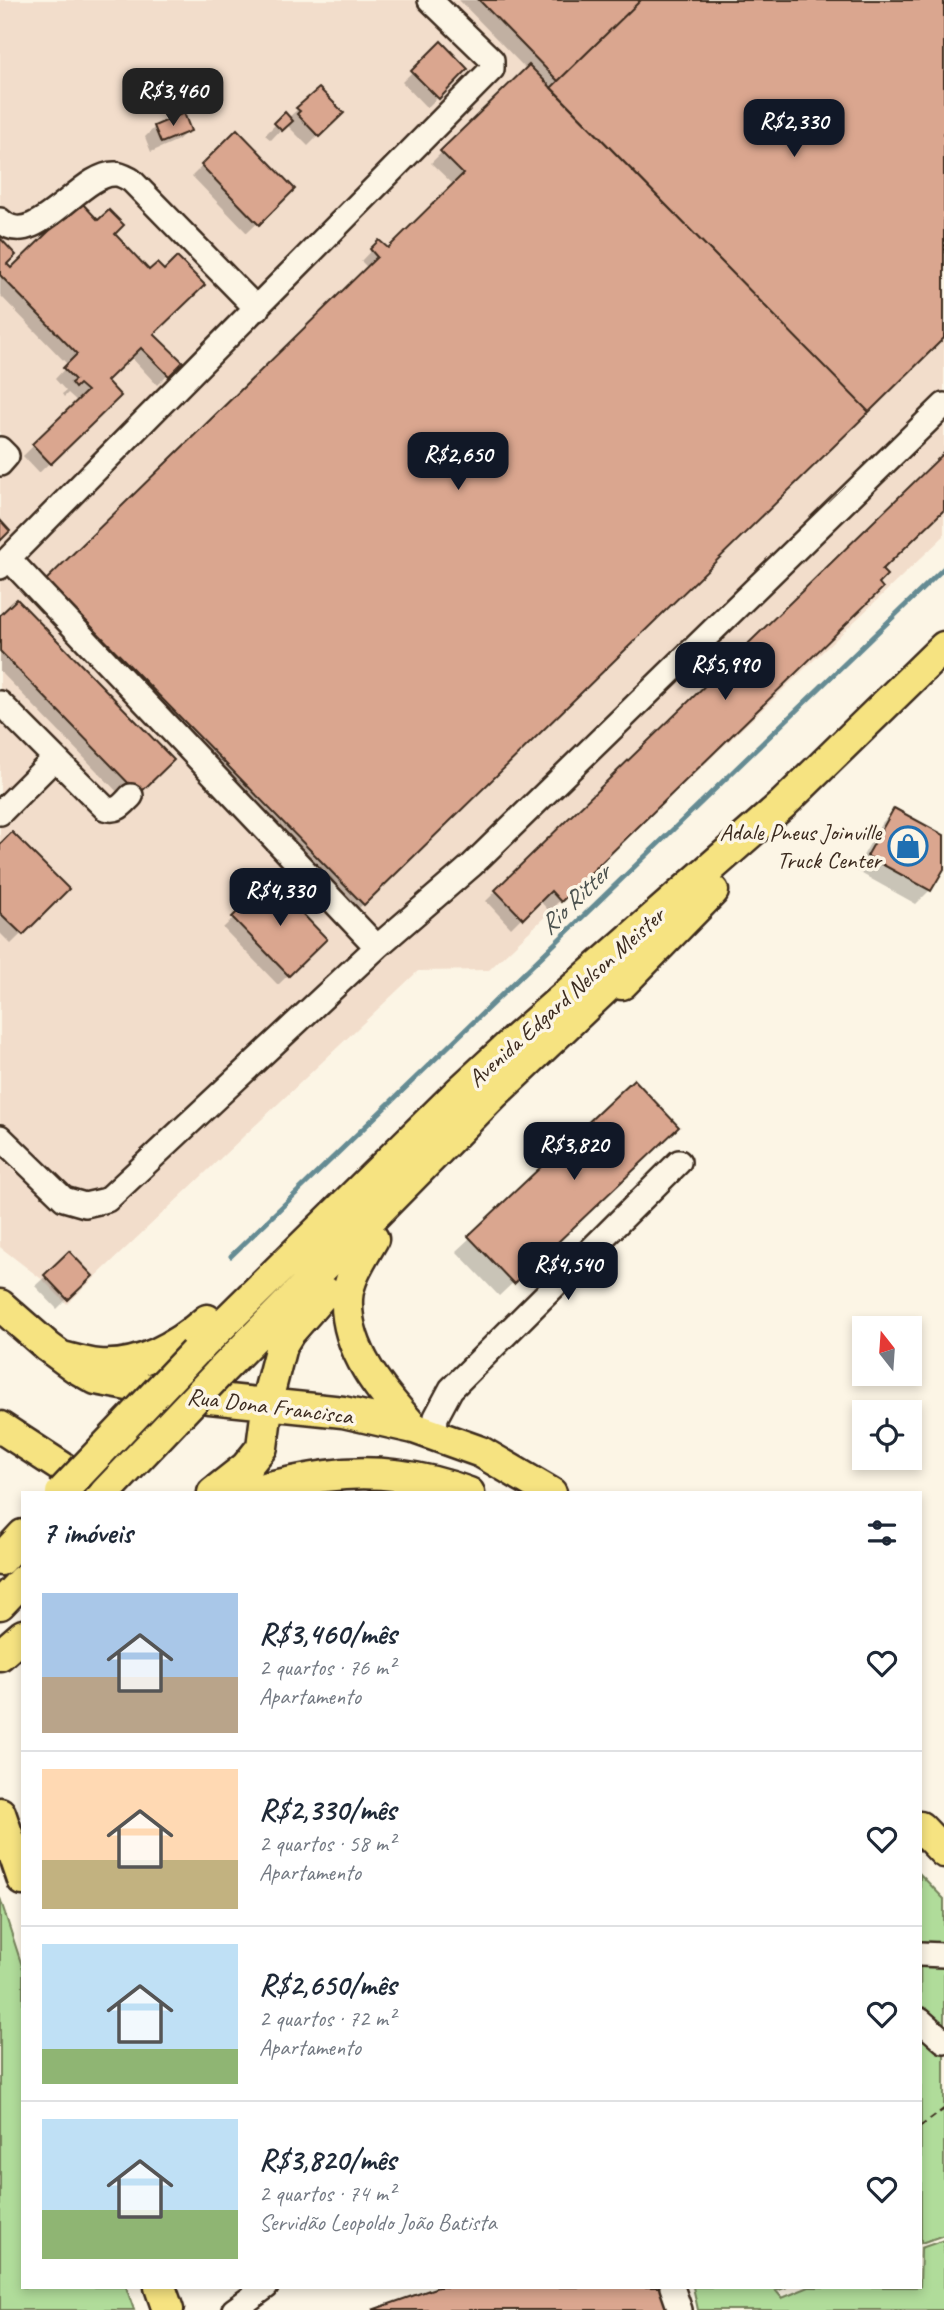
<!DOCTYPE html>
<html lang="pt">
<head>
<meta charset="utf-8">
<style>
  body { margin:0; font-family:Caveat,sans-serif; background:#f2f2f3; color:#1f2937; height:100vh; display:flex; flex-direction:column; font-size:26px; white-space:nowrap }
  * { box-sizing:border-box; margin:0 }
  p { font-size:23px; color:#747a83 }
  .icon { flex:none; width:38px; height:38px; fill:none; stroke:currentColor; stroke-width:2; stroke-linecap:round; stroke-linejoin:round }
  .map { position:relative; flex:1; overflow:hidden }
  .panel { position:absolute; left:21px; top:1491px; width:901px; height:798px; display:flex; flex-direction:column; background:#fff; border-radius:0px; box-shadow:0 4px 10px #0003 }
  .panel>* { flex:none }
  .needle { width:46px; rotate:343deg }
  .controls { position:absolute; left:852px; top:1316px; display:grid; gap:14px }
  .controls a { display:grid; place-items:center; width:70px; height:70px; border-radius:0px; background:#fff; box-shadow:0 4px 10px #0003; font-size:35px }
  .price { position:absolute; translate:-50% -60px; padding:0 16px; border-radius:14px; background:#111827; color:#fff; font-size:23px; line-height:46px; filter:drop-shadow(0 2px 4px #0008) }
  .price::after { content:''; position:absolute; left:50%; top:42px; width:21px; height:16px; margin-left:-10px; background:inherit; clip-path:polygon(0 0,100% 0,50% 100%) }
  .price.active { background:#222; color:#fff }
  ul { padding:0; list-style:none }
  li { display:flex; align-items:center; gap:21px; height:175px; padding:0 21px }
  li+li { border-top:2px solid #e0e1e3 }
  li span { display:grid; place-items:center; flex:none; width:196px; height:140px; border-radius:0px; color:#555 }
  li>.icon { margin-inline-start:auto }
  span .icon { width:84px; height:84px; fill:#fffc; stroke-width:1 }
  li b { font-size:30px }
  h2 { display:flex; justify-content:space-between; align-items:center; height:84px; padding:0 21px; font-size:30px }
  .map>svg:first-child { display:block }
  .built { fill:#f2ddcb }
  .green { fill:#b0dc9a; stroke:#76835c; stroke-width:2 }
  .shadow { fill:#0003 }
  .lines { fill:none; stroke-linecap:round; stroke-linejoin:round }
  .stream { stroke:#658b93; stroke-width:5 }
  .building { fill:#daa68f; stroke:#3b2a1e; stroke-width:2 }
  .minor-casing { stroke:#3b2a1e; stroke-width:28 }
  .major-casing { stroke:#3b2a1e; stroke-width:35 }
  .path { stroke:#3b2a1e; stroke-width:2.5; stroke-dasharray:7 5; stroke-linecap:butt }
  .minor { stroke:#fcf5e5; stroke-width:23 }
  .major { stroke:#f6e381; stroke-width:30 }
  .major-bridge-casing { stroke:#3b2a1e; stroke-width:35; stroke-linecap:butt }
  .major-bridge { stroke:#f6e381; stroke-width:30 }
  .labels { text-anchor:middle; stroke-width:7; stroke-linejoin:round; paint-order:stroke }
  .poi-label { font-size:24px; fill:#3b2a1e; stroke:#fcf5e5; text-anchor:end }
  .street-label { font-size:24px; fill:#3b2a1e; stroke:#fcf5e5 }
  .water-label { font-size:26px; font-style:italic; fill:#4c524f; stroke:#fcf5e5 }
</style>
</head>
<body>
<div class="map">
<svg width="944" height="2310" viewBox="0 0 944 2310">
  <rect width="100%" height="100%" fill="#fcf5e5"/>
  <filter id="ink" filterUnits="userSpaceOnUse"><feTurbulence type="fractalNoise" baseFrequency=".0143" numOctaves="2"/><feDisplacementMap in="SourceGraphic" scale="14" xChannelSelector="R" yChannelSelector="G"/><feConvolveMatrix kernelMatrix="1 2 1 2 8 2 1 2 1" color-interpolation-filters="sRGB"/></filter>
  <g filter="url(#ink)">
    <path class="built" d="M0,0h944v536l-455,434 -71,1 -351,333 -23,-23 -44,-34z"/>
    <path class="green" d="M920,1874l24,25v336l-23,8z
      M0,1898l23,71v318h103l8,23h-134z
      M944,2240v70h-246l-5,-23h94l-11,4 6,7 27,-11h111l1,-39z"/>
    <path class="shadow" d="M459,0h485v336l-591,578 -315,-322 330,-324 -7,-7 18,-19 9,8 66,-65 -23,-22 95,-94z
      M441,44l25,25 -39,39 -25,-26z
      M319,90l22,23 -33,33 -22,-22 -15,16 -6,-5 20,-20 3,3z
      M155,127l34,3 -11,10 -27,12 -6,-15z
      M237,132l56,57 -46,44 -55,-57z
      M112,235l40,99 28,28 -23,23 -27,-29 -25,25 14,15 -80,77 -16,-17 55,-54 -10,-9 -4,4 -2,-3 4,-3 -11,-12 13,-14 -68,-70v-54l5,23 6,6z
      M944,455v53l-64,62 -3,13 4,5 -332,323 -10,-11 -28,28 -25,-27z
      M0,618l172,142 -44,43 -128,-132z
      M894,810l50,27v28l-14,25 -14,14 -61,-34 26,-46z
      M0,847l67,42 -56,55 -11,-11z
      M270,883l55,56 -47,46 -55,-57z
      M663,1141l-164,155 -43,-45 14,-13z
      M69,1254l21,22 -33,33 -22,-23z"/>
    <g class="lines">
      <path class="stream" d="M231,1256l713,-688"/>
    </g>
    <path class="building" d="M479,0h162l-83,81z
      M641,0h303v338l-75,74 -318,-324z
      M441,41l27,28 -29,30 -28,-28z
      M529,65l340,347 -505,493 -318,-325 331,-323 -7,-8 9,-9 9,8 75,-74 -23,-23z
      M319,88l25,25 -25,24 -22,-23 3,-3 -4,-3z
      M285,112l8,9 -11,10 -8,-8z
      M184,113l7,18 -30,12 -7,-17z
      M237,129l58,60 -36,36 -58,-60z
      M80,201l18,19 11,-10 15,15 -9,9 34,36 8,-7 7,7 13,-13 28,28 -51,49 29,28 -14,14 -28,-28 -34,33 14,15 -70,68 -19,-20 55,-53 -8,-7 -4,4 -4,-5 4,-3 -12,-12 14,-14 -77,-79v-37l16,17 -9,9 4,4z
      M944,453v57l-62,60 5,5 -8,8 4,5 -322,314 -10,-11 -28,28 -28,-29z
      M0,520l10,11 -10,10z
      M17,599l157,161 -35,34 -139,-143v-36z
      M894,808l50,27v34l-13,22 -64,-35z
      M12,832l57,57 -46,46 -23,-22v-69z
      M270,880l57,59 -38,37 -57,-59z
      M634,1079l45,48 -165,157 -46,-48z
      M69,1251l24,25 -25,24 -24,-25z
      M438,2287h223l7,23h-296z"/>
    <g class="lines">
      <g class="minor-casing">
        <path id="minor" d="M0,220c34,34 81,-49 116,-46 4,0 11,4 15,6l126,129
          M0,449l7,7 -7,8
          M9,559l368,388
          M0,567l492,-498v-9l-62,-60
          M0,703l105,105c13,4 17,-3 26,-12
          M0,813l55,-55
          M0,1137l64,62 21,6 22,-5 270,-253 95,-82 472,-460
          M435,1434l1,-17 15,-28 228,-227
          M920,1954l24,1
          M920,2020l24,21
          M672,2287l8,23
          M234,2310l32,-23"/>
      </g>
      <g class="major-casing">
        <path id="major" d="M622,984l91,-93
          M373,1239c-10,18 -25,39 -26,60 -2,51 35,94 67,129
          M0,1305l48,42 27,20 21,12 85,16 162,17 71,16 67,24 70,41
          M194,1353l267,-263 54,-50 268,-236 161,-157
          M62,1357c12,3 25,7 37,8 41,3 78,-19 108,-45
          M218,1374l277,-281 137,-130
          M0,1427l83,54 27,12
          M213,1493l33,-26 16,-20 4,-31v-12l15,-58 8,-13 36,-41
          M241,1493c28,-6 56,-13 85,-17 47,-7 99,0 143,17
          M0,1560l23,-25
          M0,1604l23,-24
          M0,1655l23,-20
          M0,1813l23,67
          M920,1827l24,25
          M160,2287l8,23"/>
      </g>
      <path class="path" d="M920,2127l24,-18"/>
      <use href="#minor" class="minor"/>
      <use href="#major" class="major"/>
      <g class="major-bridge-casing">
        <path id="major-bridge" d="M61,1493l133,-140
          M105,1493l113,-119"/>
      </g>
      <use href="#major-bridge" class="major-bridge"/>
    </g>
  </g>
  <defs>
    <g id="shop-ring" transform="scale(2.0125)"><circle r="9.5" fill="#fcf5e5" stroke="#1f6fb2" stroke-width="1.5"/><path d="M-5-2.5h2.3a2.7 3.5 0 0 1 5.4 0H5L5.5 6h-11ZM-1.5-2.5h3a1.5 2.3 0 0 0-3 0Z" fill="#1f6fb2"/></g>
  </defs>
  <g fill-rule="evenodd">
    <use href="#shop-ring" x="908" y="846"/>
  </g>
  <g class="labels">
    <g class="poi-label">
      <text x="881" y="840">Adale Pneus Joinville<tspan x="881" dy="28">Truck Center</tspan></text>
    </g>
    <g class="street-label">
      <text transform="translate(566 997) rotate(-42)" y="8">Avenida Edgard Nelson Meister</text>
      <text transform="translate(270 1406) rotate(7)" y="8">Rua Dona Francisca</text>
    </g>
    <g class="water-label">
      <text transform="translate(574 899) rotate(-44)" y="9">Rio Ritter</text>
    </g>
  </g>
</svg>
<div class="controls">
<a><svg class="needle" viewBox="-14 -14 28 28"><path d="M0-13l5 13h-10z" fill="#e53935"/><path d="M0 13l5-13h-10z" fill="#747a83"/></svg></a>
<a><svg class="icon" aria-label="locate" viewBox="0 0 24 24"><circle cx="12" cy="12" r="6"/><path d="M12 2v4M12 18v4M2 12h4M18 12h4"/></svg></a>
</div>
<b class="price active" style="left:173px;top:128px">R$3,460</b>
<b class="price" style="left:794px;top:159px">R$2,330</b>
<b class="price" style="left:458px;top:492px">R$2,650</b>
<b class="price" style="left:725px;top:702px">R$5,990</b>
<b class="price" style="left:280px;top:928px">R$4,330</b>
<b class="price" style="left:574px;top:1182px">R$3,820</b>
<b class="price" style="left:568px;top:1302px">R$4,540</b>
<section class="panel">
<h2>7 imóveis<svg class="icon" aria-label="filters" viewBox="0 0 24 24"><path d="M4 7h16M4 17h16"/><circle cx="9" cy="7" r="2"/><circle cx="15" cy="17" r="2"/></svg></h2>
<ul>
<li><span style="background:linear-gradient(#a9c7e8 60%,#b9a48a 0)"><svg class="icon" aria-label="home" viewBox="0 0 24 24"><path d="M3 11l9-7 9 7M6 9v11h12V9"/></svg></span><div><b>R$3,460/mês</b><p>2 quartos · 76 m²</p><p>Apartamento</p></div><svg class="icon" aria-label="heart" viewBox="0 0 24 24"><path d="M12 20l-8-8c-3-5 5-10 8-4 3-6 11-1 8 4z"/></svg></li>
<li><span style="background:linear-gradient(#ffd9b3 65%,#c2b280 0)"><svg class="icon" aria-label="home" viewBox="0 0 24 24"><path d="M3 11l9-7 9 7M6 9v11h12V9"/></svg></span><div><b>R$2,330/mês</b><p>2 quartos · 58 m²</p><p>Apartamento</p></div><svg class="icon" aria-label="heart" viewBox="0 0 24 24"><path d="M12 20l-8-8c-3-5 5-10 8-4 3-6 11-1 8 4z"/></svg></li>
<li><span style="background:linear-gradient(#bfe0f5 75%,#8fb573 0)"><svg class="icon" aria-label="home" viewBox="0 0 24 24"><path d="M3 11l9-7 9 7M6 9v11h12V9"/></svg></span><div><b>R$2,650/mês</b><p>2 quartos · 72 m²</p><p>Apartamento</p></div><svg class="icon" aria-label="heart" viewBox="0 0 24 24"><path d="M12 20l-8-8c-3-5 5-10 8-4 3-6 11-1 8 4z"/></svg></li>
<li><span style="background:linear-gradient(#bfe0f5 65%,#8fb573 0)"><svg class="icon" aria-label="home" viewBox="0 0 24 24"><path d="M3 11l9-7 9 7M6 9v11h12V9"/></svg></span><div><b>R$3,820/mês</b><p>2 quartos · 74 m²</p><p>Servidão Leopoldo João Batista</p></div><svg class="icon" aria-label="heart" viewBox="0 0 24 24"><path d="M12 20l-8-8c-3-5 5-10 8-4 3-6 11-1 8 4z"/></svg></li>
</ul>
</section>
</div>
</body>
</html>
